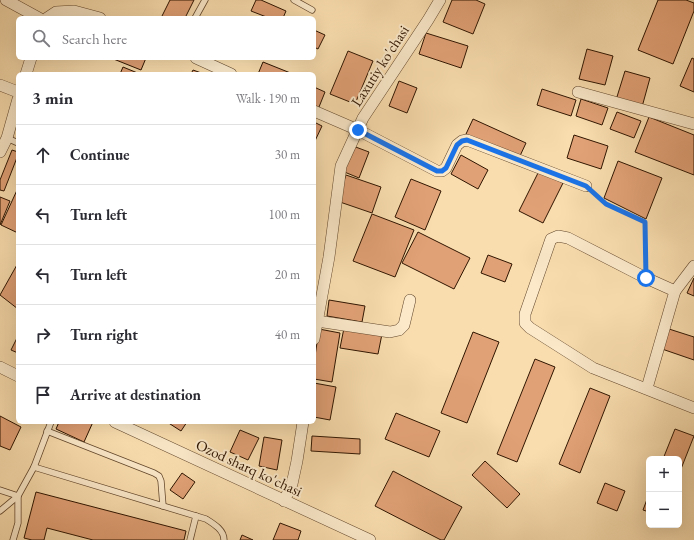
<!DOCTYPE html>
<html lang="en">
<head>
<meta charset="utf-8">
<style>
	body { margin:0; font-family:"EB Garamond",serif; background:#f2f2f3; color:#2b2b33 }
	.controls { position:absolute; right:12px; bottom:12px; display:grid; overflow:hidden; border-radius:6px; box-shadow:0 4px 16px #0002 }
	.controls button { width:36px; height:36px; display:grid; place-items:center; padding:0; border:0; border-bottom:1px solid #e1e1e2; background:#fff; color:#2b2b33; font:20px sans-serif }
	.stop { position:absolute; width:12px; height:12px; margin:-9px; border:3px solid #1a73e8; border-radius:50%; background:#fff }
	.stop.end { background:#1a73e8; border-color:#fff; box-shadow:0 1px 4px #0008 }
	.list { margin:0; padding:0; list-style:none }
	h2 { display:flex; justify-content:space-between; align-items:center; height:52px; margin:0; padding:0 16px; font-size:17px }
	h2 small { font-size:13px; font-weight:400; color:#7c7c81 }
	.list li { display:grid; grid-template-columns:26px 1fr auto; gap:12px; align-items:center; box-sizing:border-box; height:60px; padding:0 16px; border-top:1px solid #e1e1e2 }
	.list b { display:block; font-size:15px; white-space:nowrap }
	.list em { font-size:13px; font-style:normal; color:#7c7c81 }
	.icon { flex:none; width:22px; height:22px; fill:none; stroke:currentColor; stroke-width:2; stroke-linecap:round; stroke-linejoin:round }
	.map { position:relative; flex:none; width:694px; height:540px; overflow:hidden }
	.search { position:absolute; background:#fff; box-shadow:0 4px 16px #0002; left:16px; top:16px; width:300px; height:44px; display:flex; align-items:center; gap:10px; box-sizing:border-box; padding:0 14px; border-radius:6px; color:#7c7c81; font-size:15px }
	.panel { position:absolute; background:#fff; box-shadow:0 4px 16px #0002; left:16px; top:72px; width:300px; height:352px; border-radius:6px }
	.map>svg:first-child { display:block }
	.building { fill:#e1a176; stroke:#2f1500 }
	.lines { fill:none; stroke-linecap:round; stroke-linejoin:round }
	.lane-casing { stroke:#62472c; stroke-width:7 }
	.street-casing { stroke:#62472c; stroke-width:12 }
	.path { stroke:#2f1500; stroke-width:2.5; stroke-dasharray:1 2; stroke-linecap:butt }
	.lane { stroke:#fbe9ca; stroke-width:5.5 }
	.street { stroke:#fbe9ca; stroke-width:11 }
	.route { stroke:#1a73e8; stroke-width:5 }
	.labels { text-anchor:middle; stroke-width:4; stroke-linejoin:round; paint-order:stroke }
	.street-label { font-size:15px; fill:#2f1500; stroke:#fbe9ca }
</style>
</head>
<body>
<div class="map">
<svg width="694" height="540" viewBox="0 0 694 540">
	<rect width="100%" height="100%" fill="#f9ddae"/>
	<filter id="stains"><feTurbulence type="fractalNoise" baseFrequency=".005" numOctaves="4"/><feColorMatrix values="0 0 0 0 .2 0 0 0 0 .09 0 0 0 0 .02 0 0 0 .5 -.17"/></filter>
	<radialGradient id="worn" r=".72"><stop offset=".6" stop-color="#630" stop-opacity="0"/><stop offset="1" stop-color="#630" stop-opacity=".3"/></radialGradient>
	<g class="building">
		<polygon points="170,0 194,0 185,18 161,18"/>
		<polygon points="256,0 261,0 286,11 283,18 269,18 251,11"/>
		<polygon points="452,0 476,0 485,4 473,34 443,22"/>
		<polygon points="658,0 686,0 694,3 694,11 673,64 638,50"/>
		<polygon points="314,30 325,35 318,49 314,47"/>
		<polygon points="426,33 468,46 461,68 419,54"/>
		<polygon points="587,49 613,56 605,85 579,79"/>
		<polygon points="348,51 373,61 355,104 330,94"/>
		<polygon points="111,58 146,58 141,70"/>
		<polygon points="692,58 694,59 694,92 680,86"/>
		<polygon points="263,62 293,74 258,74"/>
		<polygon points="123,67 140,74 120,74"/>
		<polygon points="193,70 204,74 191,74"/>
		<polygon points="625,71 650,78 642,107 616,100"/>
		<polygon points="399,81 417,88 407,113 389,106"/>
		<polygon points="314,87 325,92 317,112 314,110"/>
		<polygon points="542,89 576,100 571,116 537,105"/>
		<polygon points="581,99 608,108 602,125 576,116"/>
		<polygon points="617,112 641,121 634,138 610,129"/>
		<polygon points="649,117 694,135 694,175 635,152"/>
		<polygon points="473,119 526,143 519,158 466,134"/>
		<polygon points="314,122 322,126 314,143"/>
		<polygon points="574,135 608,146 601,169 567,158"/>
		<polygon points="353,146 369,152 359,178 342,171"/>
		<polygon points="12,150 18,152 18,155 4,191 0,190 0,180"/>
		<polygon points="461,155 488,170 478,189 451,174"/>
		<polygon points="618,161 662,178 646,219 604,198"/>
		<polygon points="539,171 563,183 543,223 519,211"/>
		<polygon points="346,175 381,187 372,213 337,201"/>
		<polygon points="411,179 441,191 425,230 395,217"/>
		<polygon points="18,188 18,233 1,225"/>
		<polygon points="0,197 10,201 0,225"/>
		<polygon points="372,214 414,230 395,277 353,261"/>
		<polygon points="418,232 470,258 454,289 402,263"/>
		<polygon points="488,255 512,264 505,282 481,273"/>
		<polygon points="18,263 18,309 0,295"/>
		<polygon points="694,278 694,296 687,293"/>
		<polygon points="329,300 365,306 362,322 327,316"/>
		<polygon points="344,328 382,334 378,354 340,348"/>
		<polygon points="319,329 340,333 332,382 314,379 314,363"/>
		<polygon points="669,329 694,337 694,360 662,349"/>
		<polygon points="473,332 499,342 467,423 441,413"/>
		<polygon points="18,336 18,353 11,350"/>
		<polygon points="535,359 555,367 517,462 497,454"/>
		<polygon points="314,383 336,387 330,420 314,417"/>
		<polygon points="590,388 610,396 580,473 559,464"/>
		<polygon points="396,413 440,431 429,457 385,439"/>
		<polygon points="0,416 21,427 10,450 0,446"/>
		<polygon points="59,422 93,422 84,442 56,429"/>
		<polygon points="167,422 187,422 181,431"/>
		<polygon points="675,429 694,436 679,474 679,459 663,459"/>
		<polygon points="240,430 259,438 248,460 230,452"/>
		<polygon points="312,436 360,439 360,454 311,451"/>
		<polygon points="264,437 282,440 277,470 259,466"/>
		<polygon points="485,461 520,494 507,508 472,475"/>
		<polygon points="393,471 462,507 444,540 441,540 375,506"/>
		<polygon points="182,473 195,482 183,499 170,490"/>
		<polygon points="605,483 625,491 617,511 597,503"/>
		<polygon points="36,492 186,531 184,540 93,540 47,528 44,540 32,540 24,538"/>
		<polygon points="649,494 649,512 643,510"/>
		<polygon points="280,523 301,531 298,540 273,540"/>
		<polygon points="242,535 253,540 240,540"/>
	</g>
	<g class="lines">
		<defs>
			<g id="lane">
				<polyline points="294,0 312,10"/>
				<polyline points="195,18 205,0"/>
				<polyline points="7,138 18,143"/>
				<polyline points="47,431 154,473 159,476 161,481 163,506"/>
				<polyline points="34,467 51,422"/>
				<polyline points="0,490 18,496 18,523 13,540"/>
				<path d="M0,511L18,496L34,467L206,519C214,524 224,530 224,540"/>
				<polyline points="190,540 196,516"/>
			</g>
			<g id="street">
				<polyline points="6,0 39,18"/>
				<polyline points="47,18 56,12 74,11 100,18"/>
				<polyline points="196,58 231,74"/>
				<polyline points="26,74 31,58"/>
				<polyline points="0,85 18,92"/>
				<polyline points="578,92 694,124"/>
				<polyline points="314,111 358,130 437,171 442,171 446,168 457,145 462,141 467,140 586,186"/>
				<polyline points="0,152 7,138 18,99"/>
				<polyline points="675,291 694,266"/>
				<polyline points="317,321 390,332 399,330 404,325 410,300"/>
				<polyline points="314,339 329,257 341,166 363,118 428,20 440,0"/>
				<polyline points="0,367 18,376"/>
				<polyline points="647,388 675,291 646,278 568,238 558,236 551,239 525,314 525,323 530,328 593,368 694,408"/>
				<polyline points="115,422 370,540"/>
				<polyline points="284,501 292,484 297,461 303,422"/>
			</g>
		</defs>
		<use href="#lane" class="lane-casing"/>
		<use href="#street" class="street-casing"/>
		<polyline class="path" points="595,194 606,204 645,222 646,266"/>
		<use href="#lane" class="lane"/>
		<use href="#street" class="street"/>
	</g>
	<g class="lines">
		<polyline class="route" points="358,130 437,171 442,171 446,168 457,145 462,141 467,140 586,186 606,204 645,222 646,278"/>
	</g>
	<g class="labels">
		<g class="street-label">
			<text transform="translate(380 66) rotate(-57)" y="5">Laxutiy ko'chasi</text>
			<text transform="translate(249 468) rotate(25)" y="5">Ozod sharq ko'chasi</text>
		</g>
	</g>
	<rect width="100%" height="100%" filter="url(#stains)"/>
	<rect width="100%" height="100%" fill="url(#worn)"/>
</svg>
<div class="controls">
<button>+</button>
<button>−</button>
</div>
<div class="stop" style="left:646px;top:278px"></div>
<div class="stop end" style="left:358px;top:130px"></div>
<div class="search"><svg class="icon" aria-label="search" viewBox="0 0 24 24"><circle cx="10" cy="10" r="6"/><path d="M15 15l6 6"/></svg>Search here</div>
<section class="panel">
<h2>3 min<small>Walk · 190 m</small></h2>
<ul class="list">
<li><svg class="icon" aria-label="ahead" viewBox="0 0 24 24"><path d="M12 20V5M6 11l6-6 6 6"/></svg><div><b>Continue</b></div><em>30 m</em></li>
<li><svg class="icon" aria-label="left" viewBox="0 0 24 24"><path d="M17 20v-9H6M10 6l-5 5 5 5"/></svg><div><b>Turn left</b></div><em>100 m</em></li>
<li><svg class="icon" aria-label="left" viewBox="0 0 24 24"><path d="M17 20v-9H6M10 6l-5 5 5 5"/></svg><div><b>Turn left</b></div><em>20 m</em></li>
<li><svg class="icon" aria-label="right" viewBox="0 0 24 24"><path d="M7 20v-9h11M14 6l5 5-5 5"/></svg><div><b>Turn right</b></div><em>40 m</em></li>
<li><svg class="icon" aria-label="arrive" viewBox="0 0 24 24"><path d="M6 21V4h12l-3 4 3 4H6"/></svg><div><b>Arrive at destination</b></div></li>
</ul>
</section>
</div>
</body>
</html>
